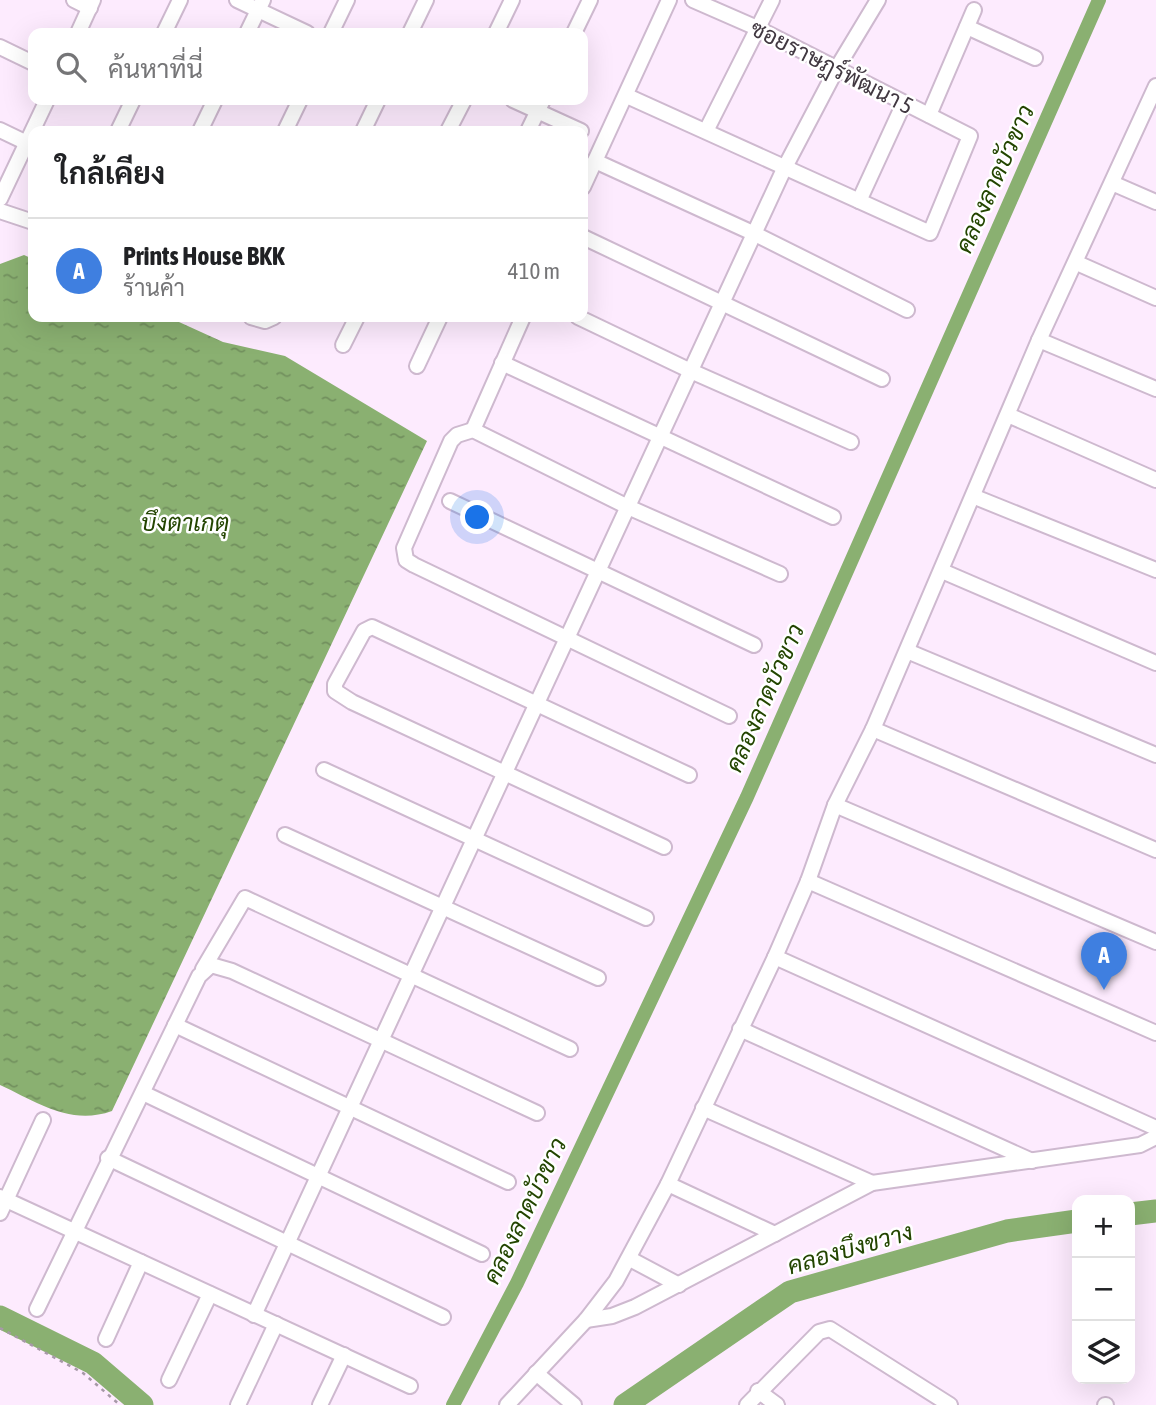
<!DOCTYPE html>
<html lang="th">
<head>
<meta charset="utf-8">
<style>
	body { margin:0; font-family:"Asap Condensed",Sarabun,sans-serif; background:#f6f6f6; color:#202124 }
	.controls { position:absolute; right:21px; bottom:21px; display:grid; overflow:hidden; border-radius:14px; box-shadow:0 7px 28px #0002 }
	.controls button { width:63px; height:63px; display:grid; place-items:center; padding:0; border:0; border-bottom:2px solid #e0e0e0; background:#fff; color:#202124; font:35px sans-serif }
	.you { position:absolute; left:478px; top:518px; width:24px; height:24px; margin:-18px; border:5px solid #fff; border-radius:50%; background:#1a73e8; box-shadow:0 0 0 10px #1a73e833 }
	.badge { display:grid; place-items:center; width:46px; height:46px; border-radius:50%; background:#b45309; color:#fff; font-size:23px; font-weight:700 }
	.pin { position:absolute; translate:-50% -58px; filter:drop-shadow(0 2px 4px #0008) }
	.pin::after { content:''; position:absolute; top:37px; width:24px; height:21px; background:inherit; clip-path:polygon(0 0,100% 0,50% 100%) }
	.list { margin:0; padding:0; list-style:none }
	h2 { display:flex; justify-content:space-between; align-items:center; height:91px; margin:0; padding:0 28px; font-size:30px }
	h2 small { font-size:23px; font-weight:400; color:#757577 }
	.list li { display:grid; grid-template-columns:46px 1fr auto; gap:21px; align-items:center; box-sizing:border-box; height:105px; padding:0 28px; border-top:2px solid #e0e0e0 }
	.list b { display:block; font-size:26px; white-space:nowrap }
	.list p { margin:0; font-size:23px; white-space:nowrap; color:#757577 }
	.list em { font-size:23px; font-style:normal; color:#757577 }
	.icon { flex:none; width:38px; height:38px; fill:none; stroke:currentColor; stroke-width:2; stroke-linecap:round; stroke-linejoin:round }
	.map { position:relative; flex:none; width:1156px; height:1405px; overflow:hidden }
	.search { position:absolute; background:#fff; box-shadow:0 7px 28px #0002; left:28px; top:28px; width:560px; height:77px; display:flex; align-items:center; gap:18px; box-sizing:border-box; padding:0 24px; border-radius:14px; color:#757577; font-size:26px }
	.panel { position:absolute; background:#fff; box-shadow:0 7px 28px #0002; left:28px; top:126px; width:560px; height:196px; border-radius:14px }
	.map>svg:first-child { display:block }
	.water { fill:url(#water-ripples) }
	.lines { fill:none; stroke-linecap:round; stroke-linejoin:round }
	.canal { stroke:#8ab071; stroke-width:14 }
	.river { stroke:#8ab071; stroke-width:23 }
	.minor-casing { stroke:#ceb9cf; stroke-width:18 }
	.path { stroke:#a799a8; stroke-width:2.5; stroke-dasharray:3.5 5; stroke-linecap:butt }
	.minor { stroke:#fff; stroke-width:14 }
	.labels { text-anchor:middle; stroke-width:5; stroke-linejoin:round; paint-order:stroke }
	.street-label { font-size:23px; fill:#413841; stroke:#fff }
	.water-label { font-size:24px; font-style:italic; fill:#234500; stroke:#fff }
</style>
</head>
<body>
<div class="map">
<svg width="1156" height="1405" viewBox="0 0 1156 1405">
	<defs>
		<pattern id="water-ripples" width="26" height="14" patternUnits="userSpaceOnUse" patternTransform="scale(1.75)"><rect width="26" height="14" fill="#8ab071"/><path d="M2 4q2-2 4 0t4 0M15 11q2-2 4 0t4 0" fill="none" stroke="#72905e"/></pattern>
	</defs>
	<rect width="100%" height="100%" fill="#fdebfe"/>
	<path class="water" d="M24,255L33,259V317H168L223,342L285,356L427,441L112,1111C70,1126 37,1102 0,1085V264Z"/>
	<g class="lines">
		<polyline class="canal" points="453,1405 517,1283 747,797 1099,0"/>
		<g class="river">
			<polyline points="1130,1214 1156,1211"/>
			<polyline points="0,1317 93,1363 142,1405"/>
			<polyline points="625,1405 790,1292 1007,1231 1077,1221"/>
		</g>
		<defs>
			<g id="minor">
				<polyline points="74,0 90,8"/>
				<polyline points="237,0 307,33"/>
				<polyline points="967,27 1035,58"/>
				<polyline points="78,33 93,0"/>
				<polyline points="164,33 180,0"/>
				<polyline points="247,33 263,0"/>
				<polyline points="331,33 347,0"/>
				<polyline points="410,33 426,0"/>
				<polyline points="496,33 512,0"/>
				<polyline points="574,33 590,0"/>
				<polyline points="0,47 33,63"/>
				<polyline points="627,96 930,233 970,136 757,28 693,0"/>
				<polyline points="513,100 581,131"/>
				<polyline points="929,115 974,10"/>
				<polyline points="0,130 27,143"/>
				<polyline points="118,131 133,100"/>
				<polyline points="200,131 215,100"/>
				<polyline points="285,131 300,100"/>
				<polyline points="363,131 378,100"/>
				<polyline points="448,131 464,100"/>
				<polyline points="528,131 543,100"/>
				<polyline points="706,131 772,0"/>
				<polyline points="595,161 755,234 907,310"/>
				<polyline points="1112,183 1156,202"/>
				<polyline points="583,187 669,0"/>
				<polyline points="0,199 47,100"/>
				<polyline points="859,201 904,103"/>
				<polyline points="0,211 33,222"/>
				<polyline points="583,237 882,379"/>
				<polyline points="1077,263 1156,298"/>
				<polyline points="251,317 265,321 274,317"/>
				<polyline points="578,317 693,372 851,442"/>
				<polyline points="1039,340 1156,389"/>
				<polyline points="343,345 357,317"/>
				<polyline points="502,363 833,517"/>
				<polyline points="417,366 440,317"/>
				<polyline points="1008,415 1156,480"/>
				<polyline points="473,430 523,317"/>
				<polyline points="975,497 1156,570"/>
				<polyline points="450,501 754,645"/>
				<polyline points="942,571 1156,663"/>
				<polyline points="907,651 1156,755"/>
				<polyline points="729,716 414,565 406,560 404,548 451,441 457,435 473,430 628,507 780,574"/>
				<polyline points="873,729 1156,850"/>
				<polyline points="324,770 646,918"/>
				<polyline points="835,805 1156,942"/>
				<polyline points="285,835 598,978"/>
				<polyline points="664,847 352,702 335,691 335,684 364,631 372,627 689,775"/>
				<polyline points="808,881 1156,1033"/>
				<polyline points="775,957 1156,1128"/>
				<polyline points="203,969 245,898 570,1049"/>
				<polyline points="175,1025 508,1182"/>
				<polyline points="740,1029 1032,1161"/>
				<polyline points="143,1093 482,1254"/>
				<polyline points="703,1108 872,1183"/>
				<polyline points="108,1158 443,1317"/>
				<polyline points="668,1184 775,1234"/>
				<polyline points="0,1197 410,1386"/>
				<polyline points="0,1213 43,1120"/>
				<polyline points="630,1259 679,1285"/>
				<polyline points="37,1309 199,976 211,965 232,971 537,1113"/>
				<polyline points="254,1315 784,169 837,68 878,0"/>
				<polyline points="586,1320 612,1316 635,1307 872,1183 1140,1145 1156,1137"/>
				<polyline points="106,1339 141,1262"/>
				<polyline points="536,1373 574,1405"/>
				<polyline points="169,1380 210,1294"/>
				<polyline points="758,1391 777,1405"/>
				<polyline points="238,1405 276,1324"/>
				<polyline points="320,1405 344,1355"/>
				<polyline points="507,1405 586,1320 616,1281 668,1184 775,957 808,881 835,805 873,729 1039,340 1156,86"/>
				<polyline points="747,1405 819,1332 830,1329 950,1405"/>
				<polyline points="1105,1405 1106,1405"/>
			</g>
		</defs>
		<use href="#minor" class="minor-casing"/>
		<polyline class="path" points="0,1328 83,1373 120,1405"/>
		<use href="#minor" class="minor"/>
	</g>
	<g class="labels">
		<g class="street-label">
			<text transform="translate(832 67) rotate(27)" y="8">ซอยราษฎร์พัฒนา 5</text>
		</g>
		<g class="water-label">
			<text transform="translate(995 179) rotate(-66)" y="8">คลองลาดบัวขาว</text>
			<text x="185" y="531">บึงตาเกตุ</text>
			<text transform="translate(765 698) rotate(-66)" y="8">คลองลาดบัวขาว</text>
			<text transform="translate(525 1211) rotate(-64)" y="8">คลองลาดบัวขาว</text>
			<text transform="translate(850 1249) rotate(-16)" y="8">คลองบึงขวาง</text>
		</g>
	</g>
</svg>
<div class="controls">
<button>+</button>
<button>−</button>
<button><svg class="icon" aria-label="layers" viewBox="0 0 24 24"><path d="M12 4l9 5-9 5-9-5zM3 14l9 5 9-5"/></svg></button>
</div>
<div class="you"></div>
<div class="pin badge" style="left:1104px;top:990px;background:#3f7fe0">A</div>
<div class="search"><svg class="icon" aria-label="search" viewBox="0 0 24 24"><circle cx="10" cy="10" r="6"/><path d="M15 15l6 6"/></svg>ค้นหาที่นี่</div>
<section class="panel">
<h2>ใกล้เคียง<small></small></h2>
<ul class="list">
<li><span class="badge" style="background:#3f7fe0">A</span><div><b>Prints House BKK</b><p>ร้านค้า</p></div><em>410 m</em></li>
</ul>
</section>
</div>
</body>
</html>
